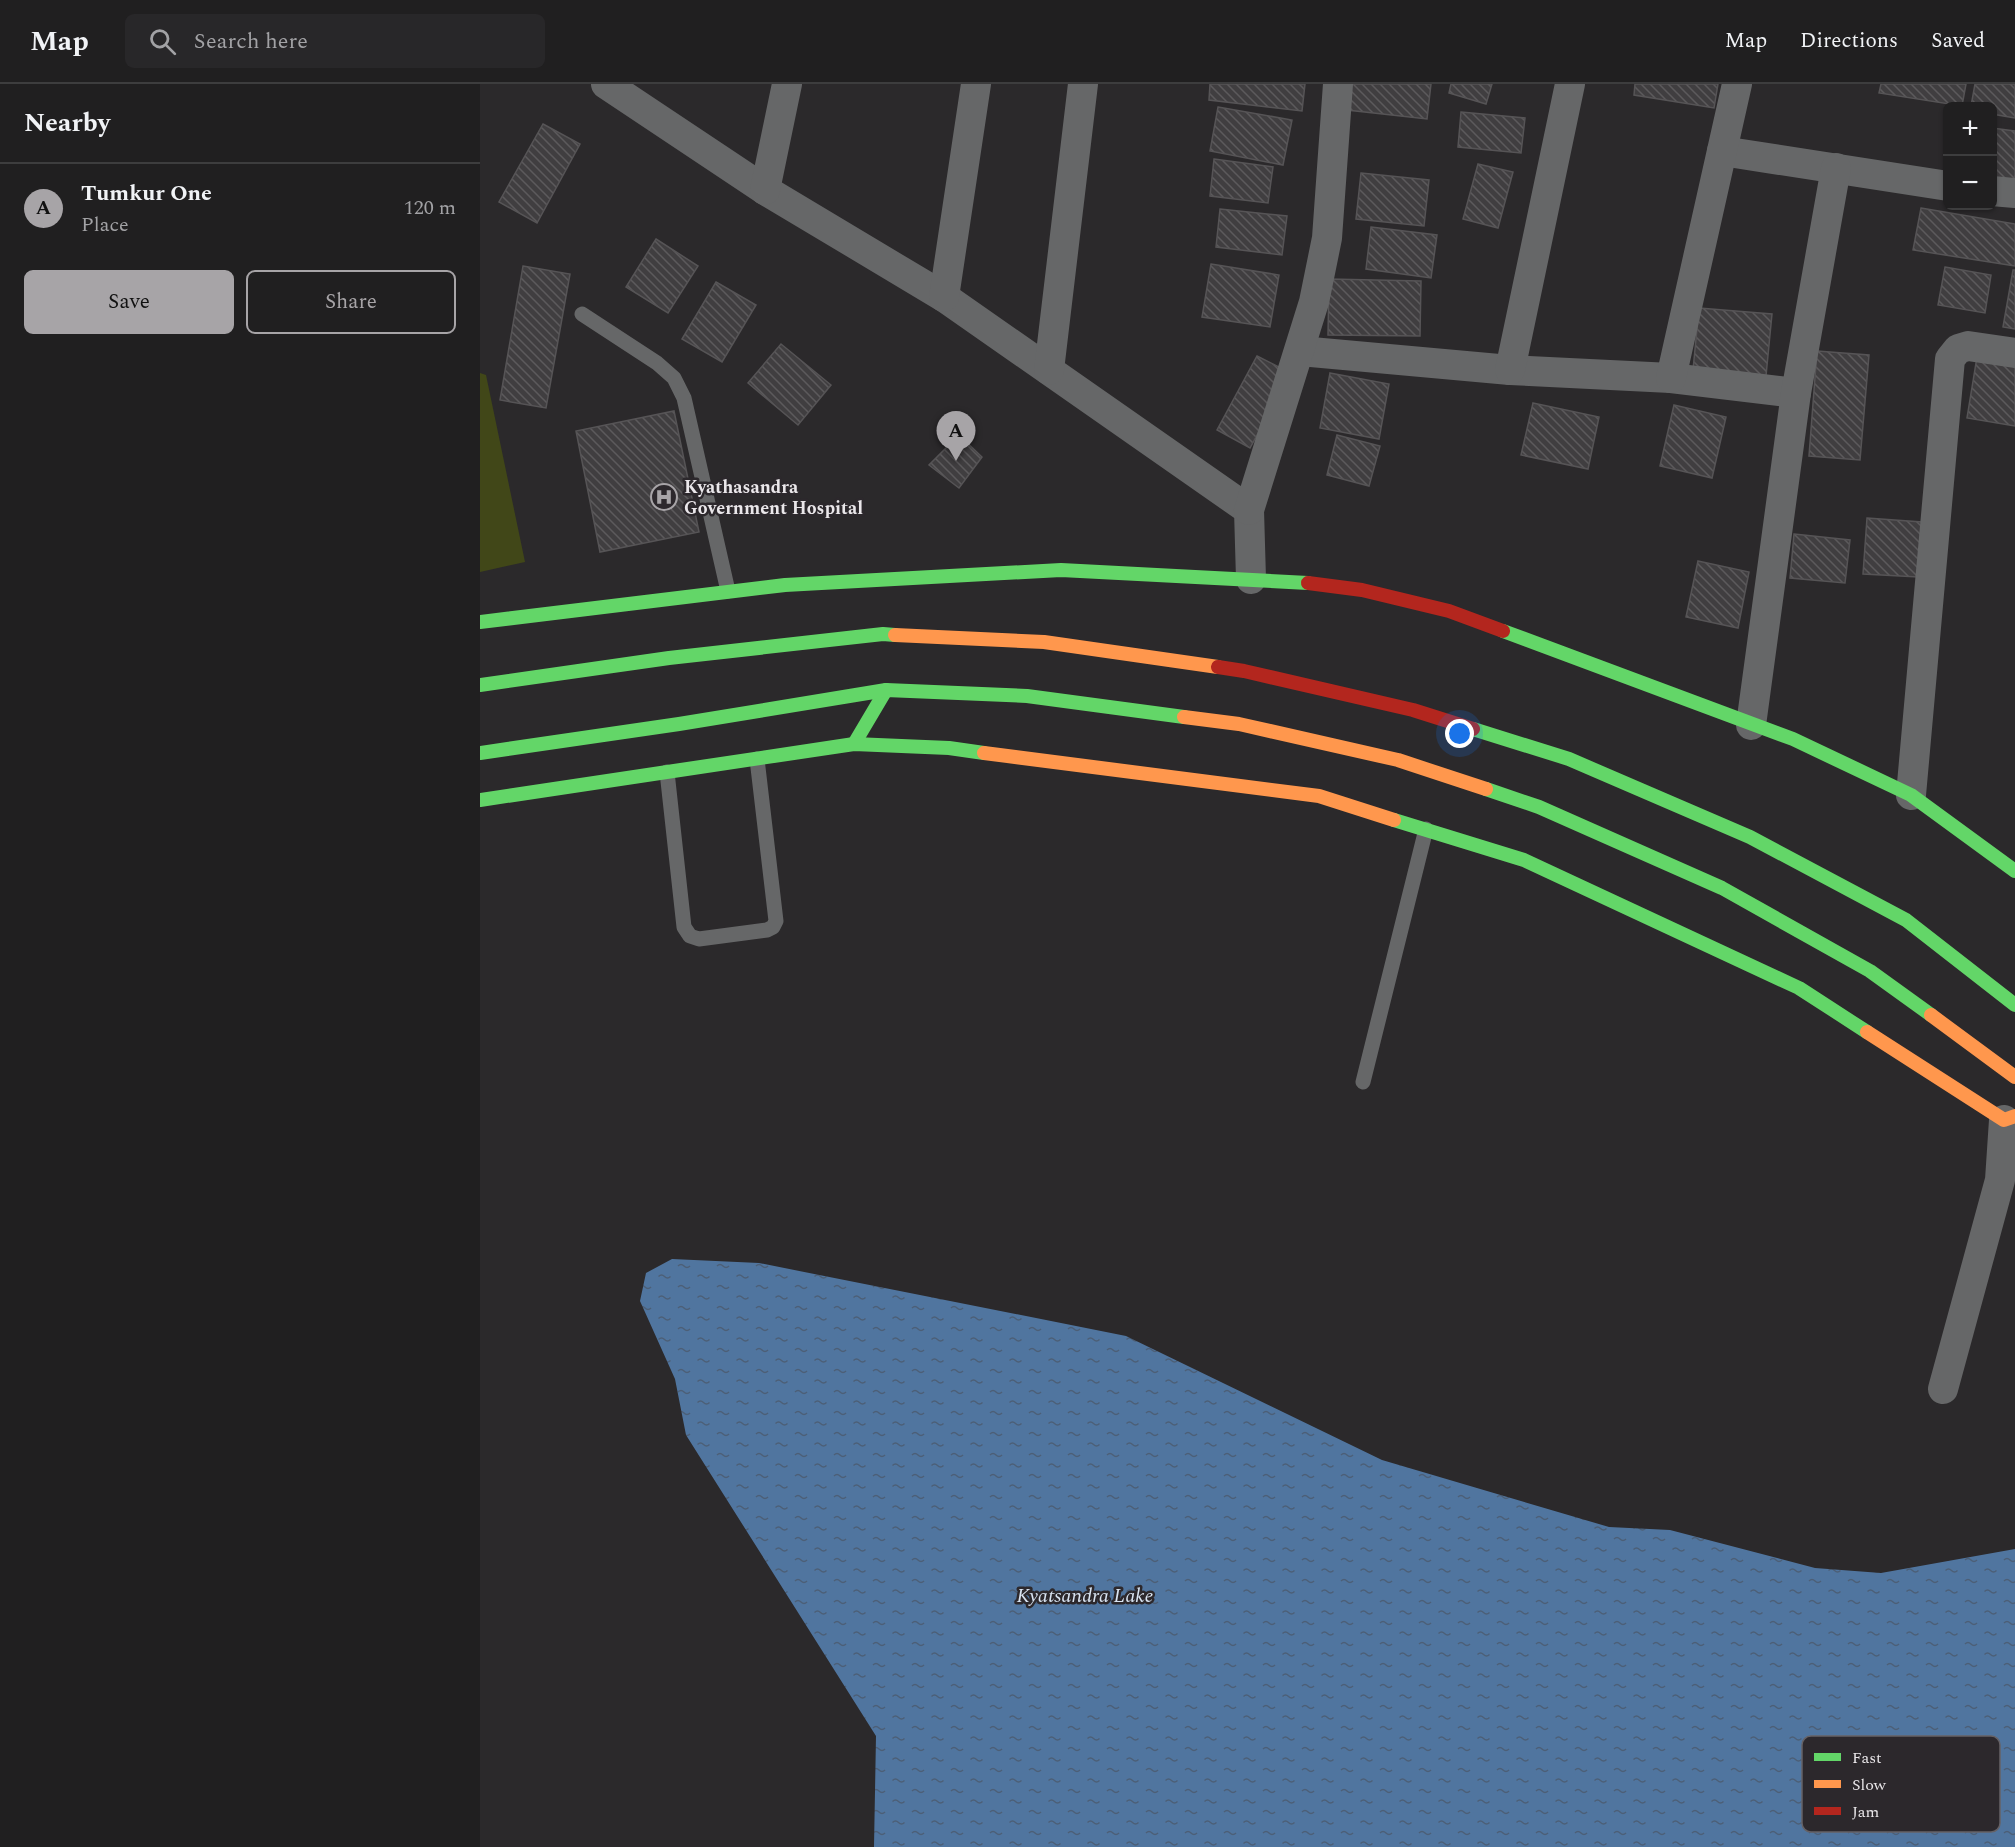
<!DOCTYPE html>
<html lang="en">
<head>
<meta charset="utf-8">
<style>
	body { margin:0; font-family:Spectral,serif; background:#282729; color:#f1f3f6 }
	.controls { position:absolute; right:18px; top:18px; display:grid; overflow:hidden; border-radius:9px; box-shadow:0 2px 4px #0004 }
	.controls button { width:54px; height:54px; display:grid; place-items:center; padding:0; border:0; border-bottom:2px solid #3d3d3e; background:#201f20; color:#f1f3f6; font:30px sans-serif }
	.you { position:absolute; left:980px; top:650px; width:21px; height:21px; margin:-15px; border:4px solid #fff; border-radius:50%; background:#1a73e8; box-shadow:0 0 0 9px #1a73e833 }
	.badge { display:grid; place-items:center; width:39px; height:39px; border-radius:50%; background:#a7a4a7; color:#111; font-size:20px; font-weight:700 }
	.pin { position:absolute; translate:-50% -50px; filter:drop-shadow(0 2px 3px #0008) }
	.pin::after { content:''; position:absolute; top:32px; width:21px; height:18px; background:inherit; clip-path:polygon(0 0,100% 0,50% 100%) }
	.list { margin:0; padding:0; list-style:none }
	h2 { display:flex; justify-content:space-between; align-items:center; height:78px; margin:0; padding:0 24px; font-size:26px }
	h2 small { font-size:20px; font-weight:400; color:#a2a2a5 }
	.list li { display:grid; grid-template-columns:39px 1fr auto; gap:18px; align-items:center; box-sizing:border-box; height:90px; padding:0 24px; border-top:2px solid #3d3d3e }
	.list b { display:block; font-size:22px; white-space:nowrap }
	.list p { margin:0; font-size:20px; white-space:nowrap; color:#a2a2a5 }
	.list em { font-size:20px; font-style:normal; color:#a2a2a5 }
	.actions { display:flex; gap:12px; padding:18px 24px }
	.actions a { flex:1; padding:14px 0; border:2px solid #a7a4a7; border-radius:9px; text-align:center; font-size:21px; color:#a7a4a7 }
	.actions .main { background:#a7a4a7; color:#111 }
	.icon { flex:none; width:33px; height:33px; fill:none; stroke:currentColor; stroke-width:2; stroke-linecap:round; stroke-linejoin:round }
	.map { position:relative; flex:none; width:1535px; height:1763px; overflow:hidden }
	header { display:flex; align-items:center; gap:36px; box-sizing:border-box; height:84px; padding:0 30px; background:#201f20; border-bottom:2px solid #3d3d3e }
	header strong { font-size:28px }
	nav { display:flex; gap:33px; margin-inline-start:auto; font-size:21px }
	.search { width:420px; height:54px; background:#282729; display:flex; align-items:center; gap:15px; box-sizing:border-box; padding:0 21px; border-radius:9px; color:#a2a2a5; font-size:22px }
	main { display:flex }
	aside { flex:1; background:#201f20 }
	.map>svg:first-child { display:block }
	.park { fill:#414718 }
	.water { fill:url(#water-ripples) }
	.building { fill:url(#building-back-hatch); stroke:#565456; stroke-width:1.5 }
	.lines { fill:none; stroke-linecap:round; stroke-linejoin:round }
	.lane { stroke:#666768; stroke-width:15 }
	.street { stroke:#666768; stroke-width:30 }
	.fast { stroke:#63d668; stroke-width:14 }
	.slow { stroke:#ff974d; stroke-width:14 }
	.jam { stroke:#b3261e; stroke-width:14 }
	.labels { text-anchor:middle; stroke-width:5; stroke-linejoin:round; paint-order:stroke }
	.poi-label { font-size:18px; font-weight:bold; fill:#eae7ea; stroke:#2c282c; text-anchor:start }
	.water-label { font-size:20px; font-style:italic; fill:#dae5f3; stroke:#2c282c }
	.key { fill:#2c282c; stroke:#656165; stroke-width:1.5 }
	.key-label { font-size:16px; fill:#eae7ea }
</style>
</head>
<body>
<header>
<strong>Map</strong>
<div class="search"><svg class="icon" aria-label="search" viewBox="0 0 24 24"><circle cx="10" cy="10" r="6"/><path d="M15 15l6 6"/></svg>Search here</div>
<nav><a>Map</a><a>Directions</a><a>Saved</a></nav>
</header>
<main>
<aside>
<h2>Nearby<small></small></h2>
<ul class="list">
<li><span class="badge">A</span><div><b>Tumkur One</b><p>Place</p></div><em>120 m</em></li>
</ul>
<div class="actions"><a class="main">Save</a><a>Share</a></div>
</aside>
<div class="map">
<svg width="1535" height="1763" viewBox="0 0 1535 1763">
	<defs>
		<pattern id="water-ripples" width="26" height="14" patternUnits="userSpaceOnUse" patternTransform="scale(1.5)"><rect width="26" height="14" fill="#50759f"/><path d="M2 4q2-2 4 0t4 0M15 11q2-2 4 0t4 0" fill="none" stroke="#4c5f77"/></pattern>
		<pattern id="building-back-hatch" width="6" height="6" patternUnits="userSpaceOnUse" patternTransform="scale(1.5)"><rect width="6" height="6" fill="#403e40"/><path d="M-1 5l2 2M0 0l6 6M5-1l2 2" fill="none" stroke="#5c5a5c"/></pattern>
	</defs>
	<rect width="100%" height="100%" fill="#2b292b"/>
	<polygon class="park" points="0,289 6,291 45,478 0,488"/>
	<polygon class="water" points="192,1175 279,1179 646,1252 902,1376 1129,1443 1190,1446 1335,1484 1401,1489 1535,1465 1535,1763 394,1763 396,1652 206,1351 195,1295 160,1217 166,1189"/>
	<g class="building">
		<polygon points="730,0 825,0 822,27 729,16"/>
		<polygon points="861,0 951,0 947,35 858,25"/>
		<polygon points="971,0 1012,0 1006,20 969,9"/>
		<polygon points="1155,0 1238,0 1234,24 1154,11"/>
		<polygon points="1401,0 1486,0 1482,22 1399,9"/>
		<polygon points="1495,0 1535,0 1535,34 1512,30 1512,22 1491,22"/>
		<polygon points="738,23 812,36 803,81 730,67"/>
		<polygon points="981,28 1045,34 1041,69 978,63"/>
		<polygon points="63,40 100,60 57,139 19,118"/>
		<polygon points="1512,44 1535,47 1535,90 1533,103 1512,99"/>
		<polygon points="734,75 793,83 788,119 730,112"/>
		<polygon points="998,80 1033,88 1018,144 983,135"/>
		<polygon points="881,89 949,96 944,142 876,135"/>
		<polygon points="1441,124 1535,140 1535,182 1433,166"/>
		<polygon points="740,125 807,132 802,171 736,163"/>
		<polygon points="891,143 957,151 951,194 886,185"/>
		<polygon points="176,155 218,182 188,229 146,203"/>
		<polygon points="731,180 799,191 790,243 722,233"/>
		<polygon points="43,182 90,190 66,324 20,316"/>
		<polygon points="1465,183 1511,191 1505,229 1458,221"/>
		<polygon points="1533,186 1535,186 1535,245 1523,243"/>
		<polygon points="849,195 941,197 940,252 848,251"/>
		<polygon points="236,198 276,221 242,278 202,255"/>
		<polygon points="1219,224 1292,230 1286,292 1213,286"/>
		<polygon points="301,260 351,301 318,341 268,299"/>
		<polygon points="1337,267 1389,271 1380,376 1329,372"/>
		<polygon points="777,272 811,289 770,364 737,346"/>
		<polygon points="1497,273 1535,280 1535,342 1487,334"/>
		<polygon points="850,289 909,300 899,355 840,344"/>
		<polygon points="1053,319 1119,333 1108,385 1041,371"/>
		<polygon points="1194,321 1246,333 1232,394 1180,382"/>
		<polygon points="194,327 219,448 120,468 96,347"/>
		<polygon points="479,351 502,373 479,404 449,381"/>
		<polygon points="857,351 900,362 889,402 847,391"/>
		<polygon points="1387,434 1442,438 1438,493 1383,490"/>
		<polygon points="1314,450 1370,456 1365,499 1310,494"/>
		<polygon points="1218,477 1269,488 1258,544 1206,533"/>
	</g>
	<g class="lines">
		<g class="lane">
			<polyline points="102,230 177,279 194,294 204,314 248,507"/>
			<polyline points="187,688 204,843 210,852 219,855 287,846 293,843 296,837 277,675"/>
			<polyline points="883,998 946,745"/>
		</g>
		<g class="street">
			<polyline points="126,0 285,106 464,213 769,426 771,495"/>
			<polyline points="1242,67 1468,102"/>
			<polyline points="285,106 307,0"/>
			<polyline points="1512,107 1535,109"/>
			<polyline points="464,213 496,0"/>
			<polyline points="820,267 1030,286 1191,294 1316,309"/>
			<polyline points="569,286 603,0"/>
			<polyline points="1030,286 1090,0"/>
			<polyline points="1191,294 1257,0"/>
			<polyline points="769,426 834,218 847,154 858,0"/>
			<polyline points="1271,641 1316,309 1356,84"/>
			<polyline points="1431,711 1470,275 1478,265 1488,262 1535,269"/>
			<polyline points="1463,1305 1520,1096 1524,1036"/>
		</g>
		<g class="fast">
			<polyline points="0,538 305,501 581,486 828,499"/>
			<polyline points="1023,547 1313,655 1431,711 1535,787"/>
			<polyline points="0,601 189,574 403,550 415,551"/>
			<polyline points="993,645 1089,675 1270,753 1426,836 1535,921"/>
			<polyline points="374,660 406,606"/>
			<polyline points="0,669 199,640 406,606 547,612 704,633"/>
			<polyline points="1006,705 1059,723 1242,804 1390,887 1451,931"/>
			<polyline points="0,716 374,660 469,664 504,669"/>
			<polyline points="914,736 1044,776 1319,904 1387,948"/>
		</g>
		<g class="slow">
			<polyline points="415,551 564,558 738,583"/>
			<polyline points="704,633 759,640 918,676 1006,705"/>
			<polyline points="504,669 839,712 914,736"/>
			<polyline points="1451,931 1535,993"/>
			<polyline points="1387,948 1524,1036 1535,1032"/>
		</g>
		<g class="jam">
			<polyline points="828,499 882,506 969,527 1023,547"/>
			<polyline points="738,583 764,587 933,626 993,645"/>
		</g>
	</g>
	<defs>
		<symbol id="hospital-ring" viewBox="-11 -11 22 22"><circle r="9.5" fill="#2c282c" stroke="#a7a4a7" stroke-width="1.5"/><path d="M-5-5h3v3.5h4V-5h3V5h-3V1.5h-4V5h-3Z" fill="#a7a4a7"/></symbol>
	</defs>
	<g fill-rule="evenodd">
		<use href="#hospital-ring" x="169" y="398" width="30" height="30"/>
	</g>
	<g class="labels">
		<g class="poi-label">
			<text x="204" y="409">Kyathasandra<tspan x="204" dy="21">Government Hospital</tspan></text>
		</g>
		<g class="water-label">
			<text x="605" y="1518">Kyatsandra Lake</text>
		</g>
	</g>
	<rect x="1322" y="1652" width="198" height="96" rx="9" class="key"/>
	<rect x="1334" y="1669" width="27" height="8" fill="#63d668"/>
	<rect x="1334" y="1696" width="27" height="8" fill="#ff974d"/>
	<rect x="1334" y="1723" width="27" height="8" fill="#b3261e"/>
	<g class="key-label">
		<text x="1372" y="1679">Fast</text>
		<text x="1372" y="1706">Slow</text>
		<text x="1372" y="1733">Jam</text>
	</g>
</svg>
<div class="controls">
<button>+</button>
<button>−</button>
</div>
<div class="you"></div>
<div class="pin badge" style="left:476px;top:377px">A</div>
</div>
</main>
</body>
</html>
